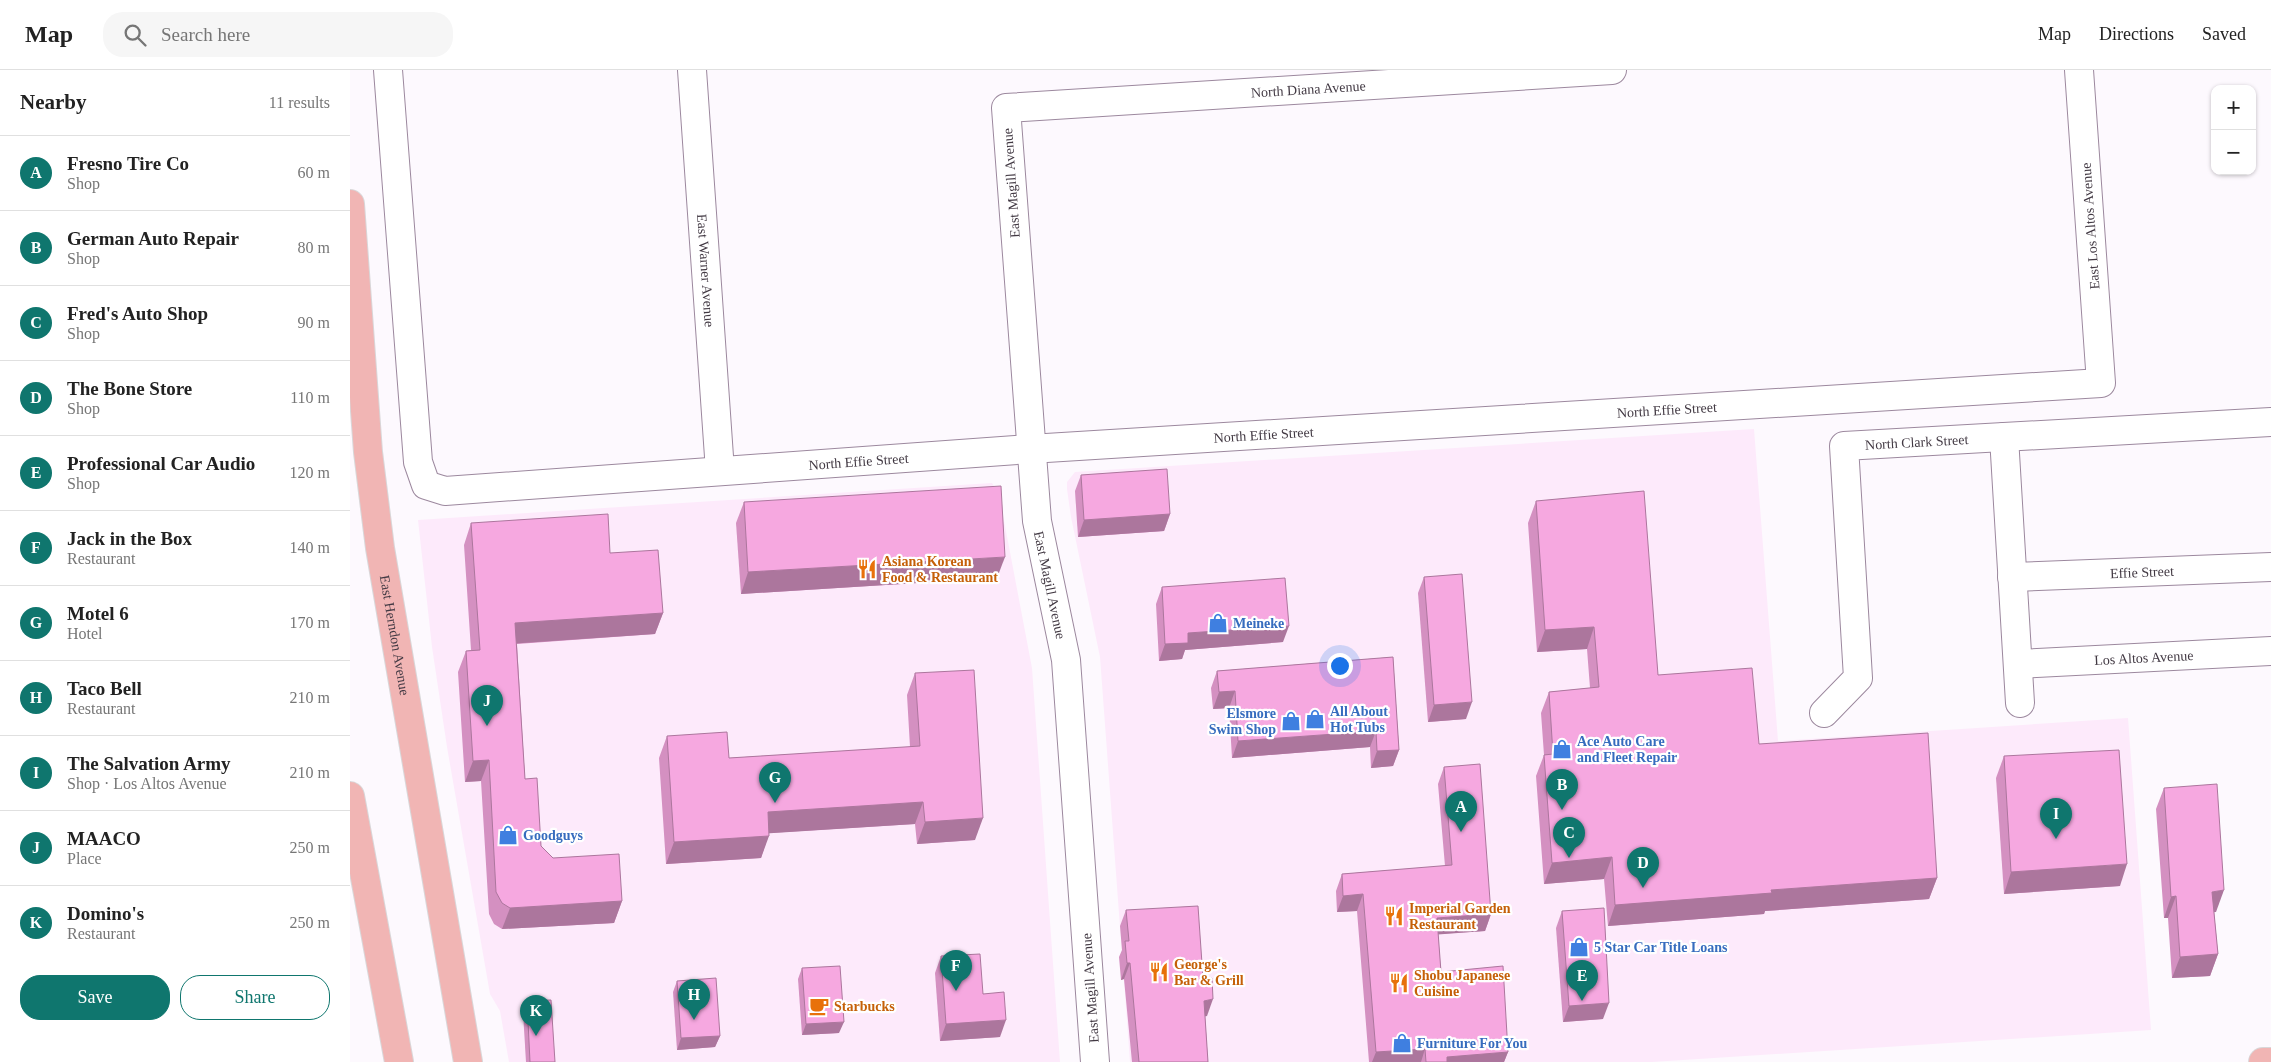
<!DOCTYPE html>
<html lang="en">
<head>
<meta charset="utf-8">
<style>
	body { margin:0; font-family:Georgia,serif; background:#f6f6f6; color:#222 }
	.controls { position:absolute; right:15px; top:15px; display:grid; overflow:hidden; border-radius:10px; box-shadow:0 1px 4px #0004 }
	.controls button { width:45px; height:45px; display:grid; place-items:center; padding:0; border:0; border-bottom:1px solid #e0e0e0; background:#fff; color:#222; font:25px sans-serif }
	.you { position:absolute; left:989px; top:595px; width:18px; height:18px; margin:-12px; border:4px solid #fff; border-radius:50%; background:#1a73e8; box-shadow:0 0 0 8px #1a73e833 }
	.badge { display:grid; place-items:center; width:32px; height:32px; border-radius:50%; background:#0f766e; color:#fff; font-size:16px; font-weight:700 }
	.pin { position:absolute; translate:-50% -41px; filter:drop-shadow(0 1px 2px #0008) }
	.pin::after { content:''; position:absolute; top:26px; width:18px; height:15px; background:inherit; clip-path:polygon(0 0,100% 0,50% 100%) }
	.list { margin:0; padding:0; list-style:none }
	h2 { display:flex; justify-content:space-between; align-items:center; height:65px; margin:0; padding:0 20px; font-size:21px }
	h2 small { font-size:16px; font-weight:400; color:#767676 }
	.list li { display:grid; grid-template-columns:32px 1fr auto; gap:15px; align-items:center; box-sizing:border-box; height:75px; padding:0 20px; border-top:1px solid #e0e0e0 }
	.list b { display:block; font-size:19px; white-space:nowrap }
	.list p { margin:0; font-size:16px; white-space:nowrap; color:#767676 }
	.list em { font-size:16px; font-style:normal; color:#767676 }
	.actions { display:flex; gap:10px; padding:15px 20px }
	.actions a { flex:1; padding:11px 0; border:1px solid #0f766e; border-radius:20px; text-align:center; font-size:18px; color:#0f766e }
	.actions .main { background:#0f766e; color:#fff }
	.icon { flex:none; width:28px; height:28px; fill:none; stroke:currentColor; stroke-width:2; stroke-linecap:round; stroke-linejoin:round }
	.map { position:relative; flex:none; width:1921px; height:992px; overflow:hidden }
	header { display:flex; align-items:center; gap:30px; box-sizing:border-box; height:70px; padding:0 25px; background:#fff; border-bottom:1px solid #e0e0e0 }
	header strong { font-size:24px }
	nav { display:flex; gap:28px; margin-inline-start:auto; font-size:18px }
	.search { width:350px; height:45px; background:#f6f6f6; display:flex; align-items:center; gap:12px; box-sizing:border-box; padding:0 18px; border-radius:20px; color:#767676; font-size:19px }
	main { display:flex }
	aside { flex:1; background:#fff }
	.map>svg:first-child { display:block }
	.commercial { fill:#fdeafb }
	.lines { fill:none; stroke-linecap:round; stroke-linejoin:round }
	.minor-casing { stroke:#9c889e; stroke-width:30 }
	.major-casing { stroke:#d9d7d9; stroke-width:30 }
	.minor { stroke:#fff; stroke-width:28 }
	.major { stroke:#f1b5b4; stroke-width:28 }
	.wall { fill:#d490c1 }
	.shaded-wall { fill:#ac769d }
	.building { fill:#f6a8e0; stroke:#ac769d }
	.labels { text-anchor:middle; stroke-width:4.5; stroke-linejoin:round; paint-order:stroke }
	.street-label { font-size:14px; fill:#423943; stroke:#fff }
	.food-label { font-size:14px; font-weight:bold; fill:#c56008; stroke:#fff; text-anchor:start }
	.shop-label { font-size:14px; font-weight:bold; fill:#366cbe; stroke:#fff; text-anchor:start }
</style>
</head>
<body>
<header>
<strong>Map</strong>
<div class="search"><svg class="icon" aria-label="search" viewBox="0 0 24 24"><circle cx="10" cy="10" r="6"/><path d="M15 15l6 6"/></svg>Search here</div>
<nav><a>Map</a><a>Directions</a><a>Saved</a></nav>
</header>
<main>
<aside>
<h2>Nearby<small>11 results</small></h2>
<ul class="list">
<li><span class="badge">A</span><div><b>Fresno Tire Co</b><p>Shop</p></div><em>60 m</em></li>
<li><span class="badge">B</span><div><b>German Auto Repair</b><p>Shop</p></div><em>80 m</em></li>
<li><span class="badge">C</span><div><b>Fred's Auto Shop</b><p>Shop</p></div><em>90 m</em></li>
<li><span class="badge">D</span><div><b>The Bone Store</b><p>Shop</p></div><em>110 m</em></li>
<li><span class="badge">E</span><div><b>Professional Car Audio</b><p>Shop</p></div><em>120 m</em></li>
<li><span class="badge">F</span><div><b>Jack in the Box</b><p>Restaurant</p></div><em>140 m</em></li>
<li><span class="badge">G</span><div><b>Motel 6</b><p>Hotel</p></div><em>170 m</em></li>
<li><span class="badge">H</span><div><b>Taco Bell</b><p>Restaurant</p></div><em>210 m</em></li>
<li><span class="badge">I</span><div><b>The Salvation Army</b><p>Shop · Los Altos Avenue</p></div><em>210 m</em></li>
<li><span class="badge">J</span><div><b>MAACO</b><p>Place</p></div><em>250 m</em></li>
<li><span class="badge">K</span><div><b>Domino's</b><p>Restaurant</p></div><em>250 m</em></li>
</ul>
<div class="actions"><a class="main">Save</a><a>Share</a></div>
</aside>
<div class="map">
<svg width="1921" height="992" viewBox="0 0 1921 992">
	<rect width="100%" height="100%" fill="#fdf9fe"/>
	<g class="commercial">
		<polygon points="1404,359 1428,671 1778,648 1801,960 1302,992 780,992 750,587 721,447 717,419 717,412 725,402"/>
		<polygon points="642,413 649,424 682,598 710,992 159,992 150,941 140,924 97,677 82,577 68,450"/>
	</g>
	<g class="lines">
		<defs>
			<g id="minor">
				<path id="s1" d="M38,0L68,392L76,415L95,421L680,379L1751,313L1729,0"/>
				<path id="s2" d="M342,0L370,401"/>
				<polyline points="1654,367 1670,633"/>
				<path id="s3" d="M1662,507L1921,497"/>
				<path id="s4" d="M1668,594L1921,581"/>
				<path id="s5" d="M1474,643L1508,608L1494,376L1921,352"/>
				<path id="s6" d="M745,992L716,590L687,451L656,38L1262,0"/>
			</g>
			<g id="major">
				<path id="s7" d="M0,134L18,382L30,478L118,992"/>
				<polyline points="0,726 49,992"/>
				<polyline points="1913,992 1921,992"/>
			</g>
		</defs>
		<use href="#minor" class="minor-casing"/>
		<use href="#major" class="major-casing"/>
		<use href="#minor" class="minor"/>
		<use href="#major" class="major"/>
	</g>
	<g class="wall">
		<polygon points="731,405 820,444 814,461 728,467 725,421"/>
		<polygon points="1186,431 1308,605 1409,674 1587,808 1579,829 1415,841 1414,844 1258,856 1254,809 1194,814 1186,706 1194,685 1191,643 1199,622 1240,618 1237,579 1187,582 1178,453"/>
		<polygon points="394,432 647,508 391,524 386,453"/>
		<polygon points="121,453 260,483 313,543 305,564 167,574 175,709 191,776 203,788 272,831 264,853 152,859 144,854 139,844 131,711 115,712 108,602 116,581 121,580 114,475"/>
		<polygon points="1074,507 1116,649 1078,652 1068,523"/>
		<polygon points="812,517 933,572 835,580 832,589 809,591 806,534"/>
		<polygon points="1043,587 1049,680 1043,696 1021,698 1020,677 882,688 879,638 863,639 861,618 867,601"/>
		<polygon points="565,603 625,770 567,774 565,754 419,763 411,788 316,794 309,688 317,666 379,688 560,677 557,625"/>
		<polygon points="1654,686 1770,816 1654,824 1646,708"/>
		<polygon points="1094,697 1141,844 1135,861 1088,864 1091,902 1158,982 1154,992 1019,992 1007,841 987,842 986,821 992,804 1095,796 1088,714"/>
		<polygon points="1814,718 1866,842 1864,842 1868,884 1860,906 1822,908 1818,848 1814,848 1806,739"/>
		<polygon points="776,840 853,908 857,946 855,946 858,992 782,992 774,909 771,910 769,887 772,880 770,856"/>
		<polygon points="1212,841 1253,949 1213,952 1206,858"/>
		<polygon points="591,886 633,924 650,967 590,971 585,903"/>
		<polygon points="452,898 489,963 452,965 448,909"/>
		<polygon points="327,911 370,966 365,977 327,980 323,922"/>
		<polygon points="177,931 205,992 176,992 173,942"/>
	</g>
	<g class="shaded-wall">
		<polygon points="820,444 814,461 728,467 734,450"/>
		<polygon points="655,487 647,508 391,524 398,502"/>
		<polygon points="313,543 305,564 157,574 165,553"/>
		<polygon points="939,556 933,572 835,580 832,589 809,591 815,574 838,563"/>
		<polygon points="1244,557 1237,579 1187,582 1195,560"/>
		<polygon points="885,621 879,638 863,639 869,622"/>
		<polygon points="1122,632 1116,649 1078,652 1084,635"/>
		<polygon points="1026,661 1020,677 882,688 888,671"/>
		<polygon points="1049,680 1043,696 1021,698 1027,681"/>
		<polygon points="139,690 131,711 115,712 123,691"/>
		<polygon points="573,732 565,754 410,764 418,742"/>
		<polygon points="633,748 625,770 567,774 575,752"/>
		<polygon points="419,766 411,788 316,794 324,772"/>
		<polygon points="1262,787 1254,809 1194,814 1202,793"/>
		<polygon points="1777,794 1770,816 1654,824 1661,802"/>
		<polygon points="1587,808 1579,829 1415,841 1414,844 1258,856 1265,835 1421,820"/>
		<polygon points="1874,820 1866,842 1854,843 1862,822"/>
		<polygon points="1013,824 1007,841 987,842 993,826"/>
		<polygon points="1826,826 1818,848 1814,848 1821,827"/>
		<polygon points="272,831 264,853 152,859 160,838"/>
		<polygon points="1141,844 1135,861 1081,865 1087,848"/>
		<polygon points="1868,884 1860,906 1822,908 1830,887"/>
		<polygon points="777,893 780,893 774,909 771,910"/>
		<polygon points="863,929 857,946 848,948 854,931"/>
		<polygon points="1259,933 1253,949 1213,952 1219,936"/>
		<polygon points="656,950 650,967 590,971 596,954"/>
		<polygon points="494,952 489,963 452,965 456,954"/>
		<polygon points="370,966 365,977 327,980 331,968"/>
		<polygon points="1075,979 1071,992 1022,992 1026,982"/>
		<polygon points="1158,982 1154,992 1095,992 1097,987"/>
	</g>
	<g class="building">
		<polygon points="817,399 820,444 734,450 731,405"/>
		<polygon points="651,416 655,487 398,502 394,432"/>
		<polygon points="1294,421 1308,605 1402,598 1409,674 1578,663 1587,808 1421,820 1422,823 1265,835 1262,787 1202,793 1194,685 1203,684 1199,622 1249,617 1244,557 1195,560 1186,431"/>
		<polygon points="258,444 260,483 308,480 313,543 165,553 175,709 187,708 191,776 203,788 269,784 272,831 160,838 152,833 146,822 139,690 123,691 116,581 130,580 121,453"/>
		<polygon points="1112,504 1122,632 1084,635 1074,507"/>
		<polygon points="935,508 939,556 838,563 838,573 815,574 812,517"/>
		<polygon points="1043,587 1049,680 1027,681 1026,661 888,671 885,621 869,622 867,601"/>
		<polygon points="624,600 633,748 575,752 573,732 418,742 419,766 324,772 317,666 377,662 379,688 570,676 565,603"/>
		<polygon points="1769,680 1777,794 1661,802 1654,686"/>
		<polygon points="1130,694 1141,844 1087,848 1091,902 1153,896 1158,982 1097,987 1097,992 1076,992 1075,979 1026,982 1013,824 993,826 992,804 1102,795 1094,697"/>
		<polygon points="1867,714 1874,820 1862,822 1868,884 1830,887 1826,826 1821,827 1814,718"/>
		<polygon points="848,836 853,908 862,908 863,929 854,931 858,992 789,992 780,893 777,893 775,871 779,871 776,840"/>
		<polygon points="1254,838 1259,933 1219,936 1212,841"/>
		<polygon points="630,884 633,924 654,922 656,950 596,954 591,886"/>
		<polygon points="490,896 494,952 456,954 452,898"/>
		<polygon points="366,908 370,966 331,968 327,911"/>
		<polygon points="201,930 205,992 180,992 177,931"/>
	</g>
	<defs>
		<symbol id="restaurant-bare" viewBox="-9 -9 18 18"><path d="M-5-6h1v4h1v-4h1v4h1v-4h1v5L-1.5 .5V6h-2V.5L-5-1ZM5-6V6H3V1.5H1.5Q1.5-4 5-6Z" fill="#e8710a" stroke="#fff" stroke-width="2.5" paint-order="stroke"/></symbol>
		<symbol id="shop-bare" viewBox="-9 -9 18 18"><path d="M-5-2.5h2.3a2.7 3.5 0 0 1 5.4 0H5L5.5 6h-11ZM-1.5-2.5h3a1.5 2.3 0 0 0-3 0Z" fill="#3f7fe0" stroke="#fff" stroke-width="2.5" paint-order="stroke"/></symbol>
		<symbol id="cafe-bare" viewBox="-9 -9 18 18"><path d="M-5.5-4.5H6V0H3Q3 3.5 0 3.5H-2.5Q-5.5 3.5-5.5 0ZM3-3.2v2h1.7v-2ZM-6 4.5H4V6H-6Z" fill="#e8710a" stroke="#fff" stroke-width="2.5" paint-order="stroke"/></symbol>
	</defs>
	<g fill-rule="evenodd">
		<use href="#restaurant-bare" x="503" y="485" width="28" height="28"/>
		<use href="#shop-bare" x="854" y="539" width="28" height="28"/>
		<use href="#shop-bare" x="951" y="635" width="28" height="28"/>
		<use href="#shop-bare" x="927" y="637" width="28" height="28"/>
		<use href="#shop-bare" x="1198" y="665" width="28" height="28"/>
		<use href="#shop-bare" x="144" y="751" width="28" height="28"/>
		<use href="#restaurant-bare" x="1030" y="832" width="28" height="28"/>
		<use href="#shop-bare" x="1215" y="863" width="28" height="28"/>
		<use href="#restaurant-bare" x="795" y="888" width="28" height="28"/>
		<use href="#restaurant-bare" x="1035" y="899" width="28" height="28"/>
		<use href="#cafe-bare" x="455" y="922" width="28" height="28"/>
		<use href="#shop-bare" x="1038" y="959" width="28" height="28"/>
	</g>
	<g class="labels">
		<g class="street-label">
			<text dy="5" stroke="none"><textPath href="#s6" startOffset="1262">North Diana Avenue</textPath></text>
			<text transform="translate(661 113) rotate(-94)" y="5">East Magill Avenue</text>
			<text transform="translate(1740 156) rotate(-94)" y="5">East Los Altos Avenue</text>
			<text dy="5" stroke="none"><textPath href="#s2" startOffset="201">East Warner Avenue</textPath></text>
			<text dy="5" stroke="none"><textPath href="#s1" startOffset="1662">North Effie Street</textPath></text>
			<text dy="5" stroke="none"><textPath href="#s1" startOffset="1258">North Effie Street</textPath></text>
			<text dy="5" stroke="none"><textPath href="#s5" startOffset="354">North Clark Street</textPath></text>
			<text dy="5" stroke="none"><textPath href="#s1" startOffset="852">North Effie Street</textPath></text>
			<text dy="5" stroke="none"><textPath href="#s3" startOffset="130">Effie Street</textPath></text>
			<text transform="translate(700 515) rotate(78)" y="5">East Magill Avenue</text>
			<text dy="5" stroke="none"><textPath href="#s7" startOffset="434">East Herndon Avenue</textPath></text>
			<text dy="5" stroke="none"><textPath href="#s4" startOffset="126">Los Altos Avenue</textPath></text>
			<text transform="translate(740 918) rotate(-94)" y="5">East Magill Avenue</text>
		</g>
		<g class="food-label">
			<text x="532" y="496">Asiana Korean<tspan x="532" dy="16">Food &amp; Restaurant</tspan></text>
			<text x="1059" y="843">Imperial Garden<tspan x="1059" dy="16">Restaurant</tspan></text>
			<text x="824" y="899">George's<tspan x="824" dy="16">Bar &amp; Grill</tspan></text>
			<text x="1064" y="910">Shobu Japanese<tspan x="1064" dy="16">Cuisine</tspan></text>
			<text x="484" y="941">Starbucks</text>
		</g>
		<g class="shop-label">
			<text x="883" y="558">Meineke</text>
			<text x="980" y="646">All About<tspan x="980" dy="16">Hot Tubs</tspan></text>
			<text x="926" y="648" text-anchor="end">Elsmore<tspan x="926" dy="16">Swim Shop</tspan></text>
			<text x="1227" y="676">Ace Auto Care<tspan x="1227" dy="16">and Fleet Repair</tspan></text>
			<text x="173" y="770">Goodguys</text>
			<text x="1244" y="882">5 Star Car Title Loans</text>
			<text x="1067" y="978">Furniture For You</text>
		</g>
	</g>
</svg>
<div class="controls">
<button>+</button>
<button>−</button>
</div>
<div class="you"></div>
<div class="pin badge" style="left:1111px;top:762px">A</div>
<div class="pin badge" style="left:1212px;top:740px">B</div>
<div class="pin badge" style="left:1219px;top:788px">C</div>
<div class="pin badge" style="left:1293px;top:818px">D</div>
<div class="pin badge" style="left:1232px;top:931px">E</div>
<div class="pin badge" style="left:606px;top:921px">F</div>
<div class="pin badge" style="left:425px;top:733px">G</div>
<div class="pin badge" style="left:344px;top:950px">H</div>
<div class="pin badge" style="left:1706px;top:769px">I</div>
<div class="pin badge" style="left:137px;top:656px">J</div>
<div class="pin badge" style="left:186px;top:966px">K</div>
</div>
</main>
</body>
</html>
